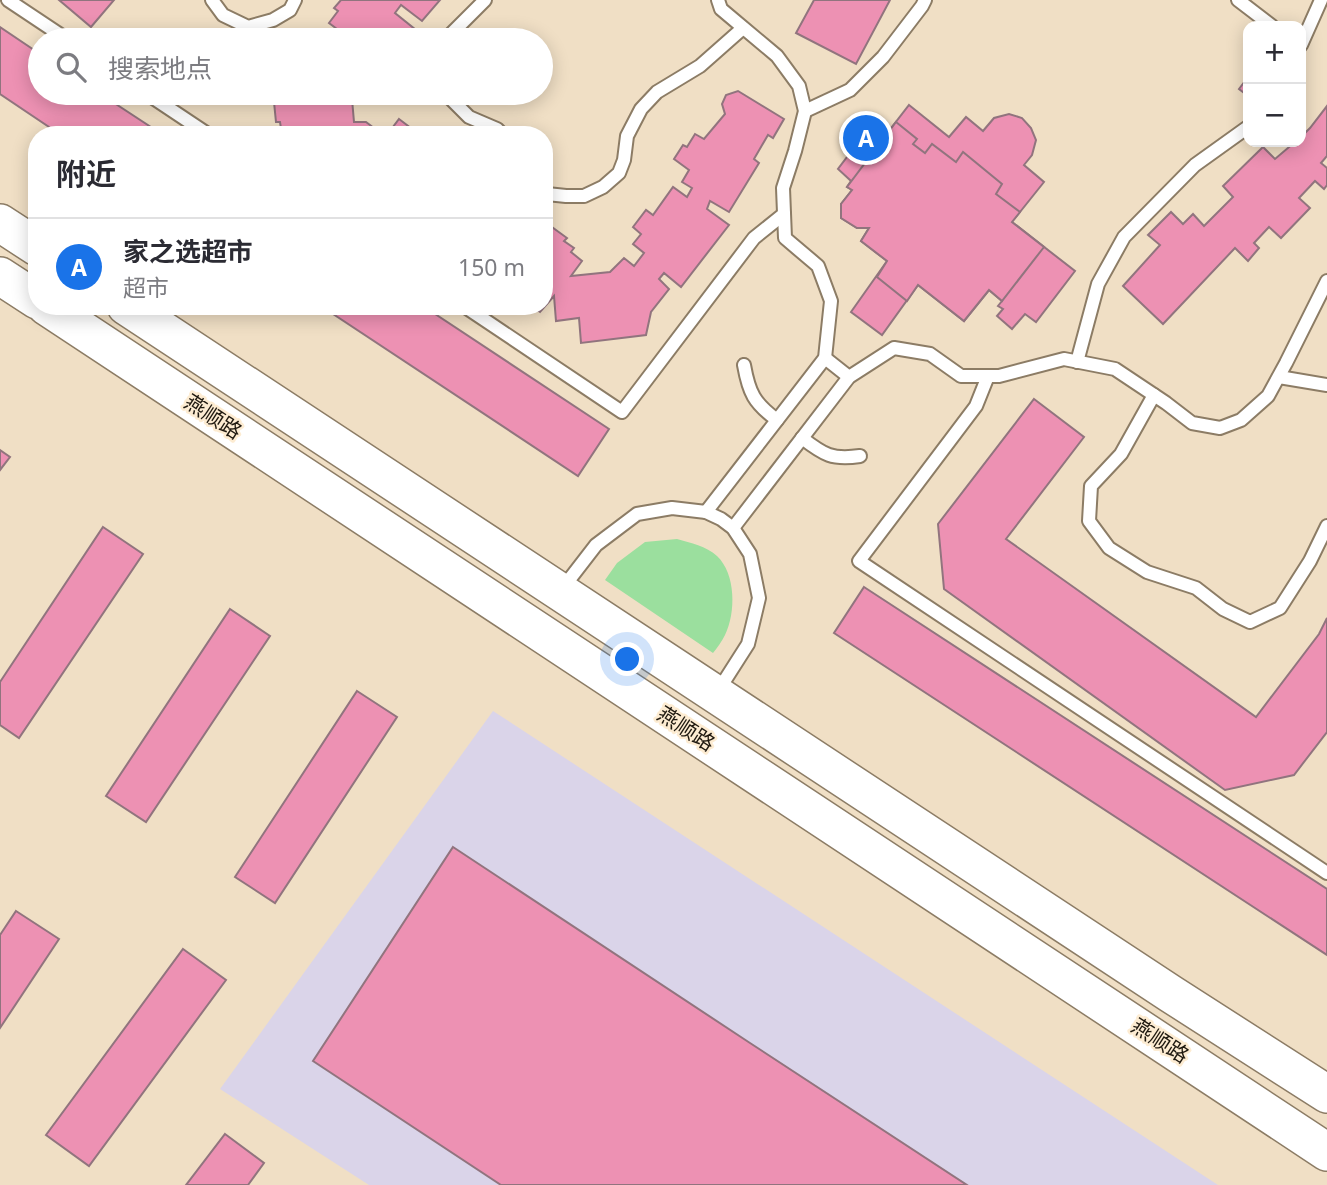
<!DOCTYPE html>
<html lang="zh">
<head>
<meta charset="utf-8">
<style>
	body { margin:0; font-family:"Noto Sans","Noto Sans SC",sans-serif; background:#f7f7f7; color:#2b2b33 }
	.controls { position:absolute; right:21px; top:21px; display:grid; overflow:hidden; border-radius:14px; box-shadow:0 4px 18px #0003 }
	.controls button { width:63px; height:63px; display:grid; place-items:center; padding:0; border:0; border-bottom:2px solid #e1e1e2; background:#fff; color:#2b2b33; font:35px sans-serif }
	.you { position:absolute; left:628px; top:660px; width:24px; height:24px; margin:-18px; border:5px solid #fff; border-radius:50%; background:#1a73e8; box-shadow:0 0 0 10px #1a73e833 }
	.badge { display:grid; place-items:center; width:46px; height:46px; border-radius:50%; background:#1a73e8; color:#fff; font-size:23px; font-weight:700 }
	.pin { position:absolute; translate:-50% -50%; border:4px solid #fff; box-shadow:0 2px 7px #0006 }
	.list { margin:0; padding:0; list-style:none }
	h2 { display:flex; justify-content:space-between; align-items:center; height:91px; margin:0; padding:0 28px; font-size:30px }
	h2 small { font-size:23px; font-weight:400; color:#7c7c81 }
	.list li { display:grid; grid-template-columns:46px 1fr auto; gap:21px; align-items:center; box-sizing:border-box; height:98px; padding:0 28px; border-top:2px solid #e1e1e2 }
	.list b { display:block; font-size:26px; white-space:nowrap }
	.list p { margin:0; font-size:23px; white-space:nowrap; color:#7c7c81 }
	.list em { font-size:23px; font-style:normal; color:#7c7c81 }
	.icon { flex:none; width:38px; height:38px; fill:none; stroke:currentColor; stroke-width:2; stroke-linecap:round; stroke-linejoin:round }
	.map { position:relative; flex:none; width:1327px; height:1185px; overflow:hidden }
	.search { position:absolute; background:#fff; box-shadow:0 4px 18px #0003; left:28px; top:28px; width:525px; height:77px; display:flex; align-items:center; gap:18px; box-sizing:border-box; padding:0 24px; border-radius:38px; color:#7c7c81; font-size:26px }
	.panel { position:absolute; background:#fff; box-shadow:0 4px 18px #0003; left:28px; top:126px; width:525px; height:189px; border-radius:28px }
	.map>svg:first-child { display:block }
	.commercial { fill:#dad4e9 }
	.green { fill:#9bdf9e }
	.building { fill:#ed91b3; stroke:#91747e; stroke-width:2 }
	.lines { fill:none; stroke-linecap:round; stroke-linejoin:round }
	.service-casing { stroke:#8c7c65; stroke-width:16 }
	.primary-casing { stroke:#8c7c65; stroke-width:40 }
	.service { stroke:#fff; stroke-width:12 }
	.primary { stroke:#fff; stroke-width:37 }
	.labels { text-anchor:middle; stroke-width:5; stroke-linejoin:round; paint-order:stroke }
	.street-label { font-size:21px; fill:#1e180f; stroke:#fdecd2 }
</style>
</head>
<body>
<div class="map">
<svg width="1327" height="1185" viewBox="0 0 1327 1185">
	<rect width="100%" height="100%" fill="#f0dfc5"/>
	<polygon class="commercial" points="493,711 1218,1185 369,1185 220,1089"/>
	<path class="green" d="M677,539C691,543 706,546 717,556C736,574 736,613 725,635C722,641 717,648 713,653L605,580L617,563L645,542Z"/>
	<g class="building">
		<polygon points="59,0 114,0 91,27"/>
		<polygon points="341,0 440,0 422,21 401,5 395,13 416,30 408,40 347,40 349,38 329,23 338,11 334,8"/>
		<polygon points="814,0 890,0 856,64 796,33"/>
		<polygon points="0,27 40,54 40,93 99,93 163,135 61,135 0,94"/>
		<polygon points="1248,77 1248,96 1239,89"/>
		<polygon points="738,91 784,119 773,138 768,135 754,159 759,163 729,212 710,201 707,209 729,225 681,287 664,273 659,279 669,289 651,312 646,335 581,343 579,318 556,321 554,296 540,312 532,306 544,306 544,232 549,225 567,238 564,241 574,248 571,252 582,261 571,276 610,272 624,258 634,266 644,253 633,244 641,234 633,227 646,210 653,215 673,187 687,197 692,188 682,182 689,170 674,159 683,145 687,147 695,134 704,139 725,114 722,104 726,95"/>
		<polygon points="277,93 356,93 352,99 354,122 366,122 383,135 282,135 280,122 276,122 274,102 278,102"/>
		<polygon points="909,105 949,137 966,117 983,131 994,118 1009,114 1022,118 1031,128 1036,140 1032,155 1024,165 1044,182 1012,222 1075,271 1036,322 1025,314 1012,329 997,316 1003,309 998,306 1002,301 989,290 964,321 918,285 882,335 851,312 887,261 861,241 869,228 857,228 841,218 841,204 852,190 847,187 851,181 838,169 853,149 844,141 865,113 888,132"/>
		<polygon points="1327,106 1327,156 1321,163 1327,168 1327,185 1324,189 1315,181 1299,198 1310,208 1281,238 1269,227 1254,243 1259,248 1248,261 1235,248 1163,324 1123,286 1160,245 1148,235 1171,212 1183,224 1193,214 1204,226 1233,197 1223,186 1263,147 1275,159 1295,142 1301,142 1301,137 1310,128"/>
		<polygon points="399,119 420,135 387,135"/>
		<polygon points="896,122 917,139 913,144 925,153 932,144 956,162 963,152 1002,184 996,194 1020,212 1012,222 1044,247 1002,301 989,290 964,321 918,285 907,301 877,277 887,261 861,241 869,228 857,228 841,218 841,204 852,190 847,187"/>
		<polygon points="321,306 423,306 609,429 578,476"/>
		<polygon points="1034,399 1084,437 1006,539 1256,717 1319,634 1327,618 1327,732 1294,775 1225,790 944,589 938,524"/>
		<polygon points="0,450 10,457 0,470"/>
		<polygon points="103,527 143,554 19,738 0,725 0,682"/>
		<polygon points="864,587 1327,889 1327,955 834,633"/>
		<polygon points="230,609 270,636 146,822 106,796"/>
		<polygon points="357,691 397,717 275,903 235,877"/>
		<polygon points="453,847 750,1043 967,1185 501,1185 313,1061"/>
		<polygon points="16,911 59,939 0,1028 0,935"/>
		<polygon points="183,949 226,980 89,1166 46,1135"/>
		<polygon points="225,1134 264,1163 248,1185 186,1185"/>
	</g>
	<g class="lines">
		<defs>
			<g id="service">
				<polyline points="8,0 68,40"/>
				<polyline points="212,0 223,15 248,27 273,20 290,10 295,0"/>
				<polyline points="1238,0 1272,26"/>
				<polyline points="445,40 485,0"/>
				<polyline points="1301,45 1321,0"/>
				<polyline points="146,93 209,135"/>
				<polyline points="445,93 469,117 497,129 503,135"/>
				<polyline points="805,111 850,90 883,57 922,6 925,0"/>
				<polyline points="544,190 547,194 566,196 584,196 603,187 619,173 624,160 627,136 641,109 657,92 700,66 743,28"/>
				<polyline points="464,306 622,412 754,238 784,214"/>
				<polyline points="825,358 849,377"/>
				<polyline points="1077,362 1098,284 1124,237 1195,165 1248,127"/>
				<path d="M744,365C749,393 754,403 777,420"/>
				<polyline points="988,376 976,406 859,561 1327,873"/>
				<polyline points="1279,377 1327,385"/>
				<polyline points="1154,395 1121,454 1091,486 1089,521 1109,548 1147,572 1196,588 1223,609 1250,622 1280,608 1310,561 1327,526"/>
				<path d="M802,438C824,455 832,460 860,456"/>
				<polyline points="706,512 825,358 831,301 818,266 785,238 783,188 795,151 805,111 799,86 777,56 721,9 718,0"/>
				<polyline points="733,528 849,377 894,348 930,354 961,376 999,376 1064,359 1115,369 1166,403 1192,423 1220,428 1241,420 1268,396 1286,363 1327,281"/>
				<polyline points="562,589 596,545 637,514 672,508 706,512 721,519 733,528 750,554 759,598 748,644 718,691"/>
			</g>
			<g id="primary">
				<polyline points="0,223 37,247"/>
				<polyline points="0,276 37,300"/>
				<polyline points="46,306 1327,1152"/>
				<polyline points="126,306 1171,994 1327,1094"/>
			</g>
		</defs>
		<use href="#service" class="service-casing"/>
		<use href="#primary" class="primary-casing"/>
		<use href="#service" class="service"/>
		<use href="#primary" class="primary"/>
	</g>
	<g class="labels">
		<g class="street-label">
			<text transform="translate(213 417) rotate(33)" y="7">燕顺路</text>
			<text transform="translate(686 729) rotate(33)" y="7">燕顺路</text>
			<text transform="translate(1160 1041) rotate(33)" y="7">燕顺路</text>
		</g>
	</g>
</svg>
<div class="controls">
<button>+</button>
<button>−</button>
</div>
<div class="you"></div>
<div class="pin badge" style="left:866px;top:138px">A</div>
<div class="search"><svg class="icon" aria-label="search" viewBox="0 0 24 24"><circle cx="10" cy="10" r="6"/><path d="M15 15l6 6"/></svg>搜索地点</div>
<section class="panel">
<h2>附近<small></small></h2>
<ul class="list">
<li><span class="badge">A</span><div><b>家之选超市</b><p>超市</p></div><em>150 m</em></li>
</ul>
</section>
</div>
</body>
</html>
